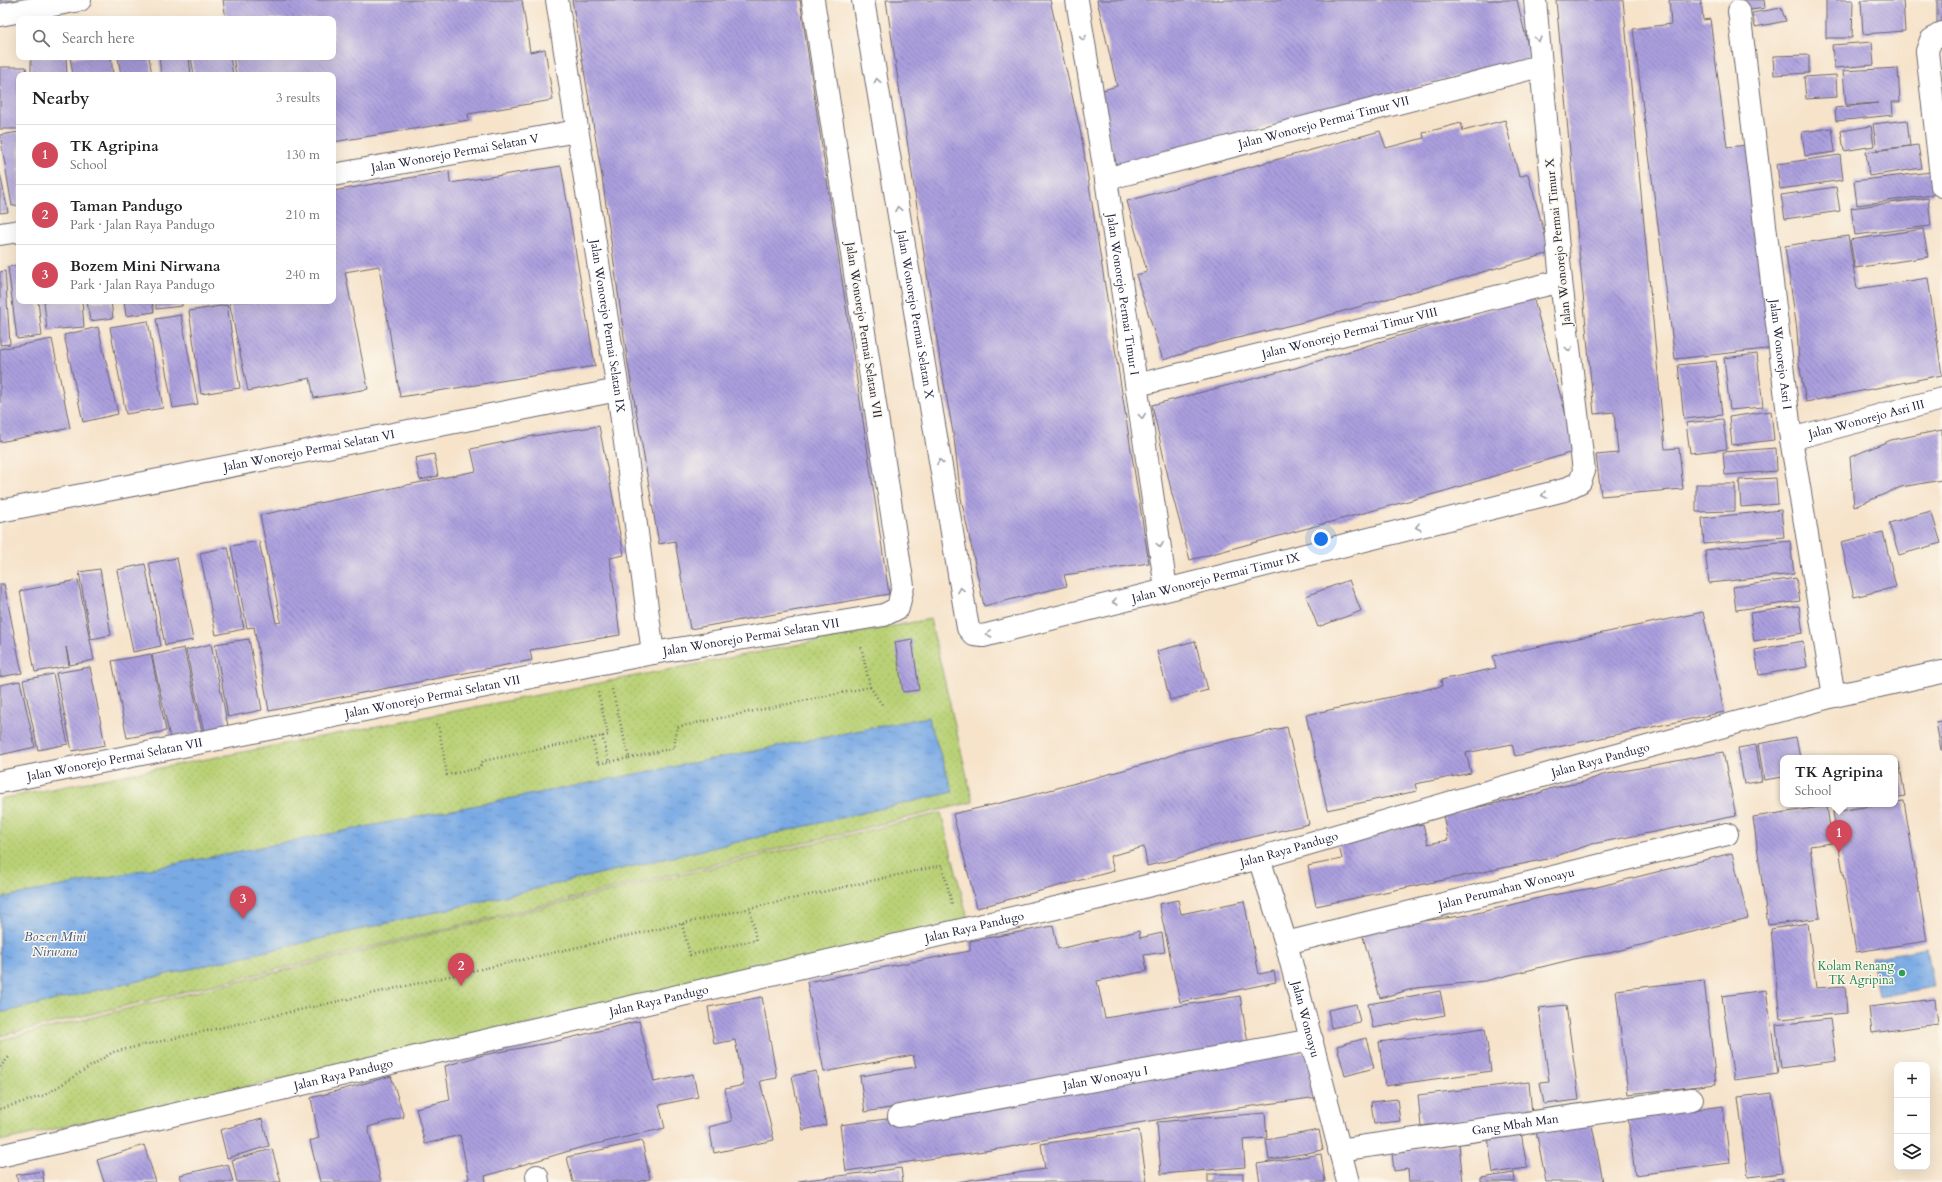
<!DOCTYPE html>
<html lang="en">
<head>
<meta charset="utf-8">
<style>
	body { margin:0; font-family:Cardo,serif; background:#f2f2f2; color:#202124 }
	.controls { position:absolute; right:12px; bottom:12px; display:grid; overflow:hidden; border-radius:8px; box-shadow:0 4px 16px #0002 }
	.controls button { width:36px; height:36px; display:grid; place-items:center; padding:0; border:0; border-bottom:1px solid #e0e0e0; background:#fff; color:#202124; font:20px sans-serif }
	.you { position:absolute; left:1321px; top:539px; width:14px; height:14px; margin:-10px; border:3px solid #fff; border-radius:50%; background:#1a73e8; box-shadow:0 0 0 6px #1a73e833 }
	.badge { display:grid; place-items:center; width:26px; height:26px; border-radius:50%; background:#d1495b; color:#fff; font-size:13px; font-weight:700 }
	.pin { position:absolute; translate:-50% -33px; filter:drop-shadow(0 1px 2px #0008) }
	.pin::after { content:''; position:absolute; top:21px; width:14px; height:12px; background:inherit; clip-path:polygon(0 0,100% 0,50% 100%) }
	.popup { position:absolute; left:1780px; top:755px; width:118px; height:52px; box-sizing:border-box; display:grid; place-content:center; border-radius:8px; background:#fff; filter:drop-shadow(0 1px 3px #0005); font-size:13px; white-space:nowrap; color:#757577 }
	.popup b { font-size:15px; color:#202124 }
	.popup::after { content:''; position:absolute; left:50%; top:100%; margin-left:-8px; border:8px solid transparent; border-top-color:#fff }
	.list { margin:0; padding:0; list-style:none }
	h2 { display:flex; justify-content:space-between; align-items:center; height:52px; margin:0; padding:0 16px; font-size:17px }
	h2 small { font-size:13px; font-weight:400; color:#757577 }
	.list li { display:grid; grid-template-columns:26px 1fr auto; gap:12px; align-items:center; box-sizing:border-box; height:60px; padding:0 16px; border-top:1px solid #e0e0e0 }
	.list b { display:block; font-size:15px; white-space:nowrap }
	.list p { margin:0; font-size:13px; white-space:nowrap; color:#757577 }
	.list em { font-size:13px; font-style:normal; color:#757577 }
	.icon { flex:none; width:22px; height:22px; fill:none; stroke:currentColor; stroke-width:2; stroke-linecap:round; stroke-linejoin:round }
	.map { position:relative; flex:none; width:1942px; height:1182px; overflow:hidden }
	.search { position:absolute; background:#fff; box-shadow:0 4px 16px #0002; left:16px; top:16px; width:320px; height:44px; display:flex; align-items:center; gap:10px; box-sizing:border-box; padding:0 14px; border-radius:8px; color:#757577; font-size:15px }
	.panel { position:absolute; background:#fff; box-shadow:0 4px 16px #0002; left:16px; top:72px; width:320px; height:232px; border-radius:8px }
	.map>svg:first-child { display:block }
	.park { fill:url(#park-dots); stroke:#6e7a58 }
	.water { fill:url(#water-ripples); stroke:#4e6690 }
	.building { fill:url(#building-back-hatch) }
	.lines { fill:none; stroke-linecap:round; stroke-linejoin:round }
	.street-casing { stroke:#6c666d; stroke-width:24 }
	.path { stroke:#6c666d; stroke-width:2.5; stroke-dasharray:1 3; stroke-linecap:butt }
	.street { stroke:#fff; stroke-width:22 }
	.oneway { stroke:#9c9ca7 }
	.leisure-dot { fill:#2e9e5b; stroke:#fbf7ec; stroke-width:1.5 }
	.labels { text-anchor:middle; stroke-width:3; stroke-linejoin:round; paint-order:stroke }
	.street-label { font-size:12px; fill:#22223b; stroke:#fbf7ec }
	.leisure-label { font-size:12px; fill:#27864d; stroke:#fbf7ec; text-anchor:end }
	.water-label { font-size:13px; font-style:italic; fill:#45587f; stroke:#fbf7ec }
</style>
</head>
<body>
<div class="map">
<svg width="1942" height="1182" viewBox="0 0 1942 1182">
	<defs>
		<pattern id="park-dots" width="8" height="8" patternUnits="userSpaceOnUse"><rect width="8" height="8" fill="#b9d176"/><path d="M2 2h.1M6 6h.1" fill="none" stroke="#9fb367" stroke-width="1.8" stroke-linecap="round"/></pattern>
		<pattern id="water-ripples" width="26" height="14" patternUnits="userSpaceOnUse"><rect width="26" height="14" fill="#7aaae4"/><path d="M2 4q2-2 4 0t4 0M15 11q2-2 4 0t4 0" fill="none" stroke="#648aba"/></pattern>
		<pattern id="building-back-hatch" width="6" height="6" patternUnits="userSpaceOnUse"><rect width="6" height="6" fill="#ab9fde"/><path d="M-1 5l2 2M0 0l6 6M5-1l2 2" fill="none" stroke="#8b81b5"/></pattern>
	</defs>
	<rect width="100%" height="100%" fill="#fbf7ec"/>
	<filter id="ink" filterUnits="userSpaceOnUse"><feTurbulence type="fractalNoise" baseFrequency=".025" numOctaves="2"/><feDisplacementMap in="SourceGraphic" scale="8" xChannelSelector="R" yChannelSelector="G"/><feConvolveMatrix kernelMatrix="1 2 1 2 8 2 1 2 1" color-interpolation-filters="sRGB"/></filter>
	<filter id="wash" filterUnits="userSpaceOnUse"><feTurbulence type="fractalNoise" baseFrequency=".012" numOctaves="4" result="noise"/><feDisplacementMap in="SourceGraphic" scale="16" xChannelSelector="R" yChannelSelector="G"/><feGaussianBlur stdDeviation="0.9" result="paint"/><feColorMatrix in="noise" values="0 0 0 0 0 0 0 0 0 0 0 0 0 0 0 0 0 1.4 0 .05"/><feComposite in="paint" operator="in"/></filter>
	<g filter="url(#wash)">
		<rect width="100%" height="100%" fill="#f6e3ca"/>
		<g class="park">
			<polygon points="930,619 973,802 0,1036 0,799"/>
			<polygon points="941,813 970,927 0,1141 0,1040 440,932"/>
		</g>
		<g class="water">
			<polygon points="928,717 953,792 0,1013 0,898"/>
			<polygon points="1927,948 1934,987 1878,997 1871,958"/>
		</g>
		<g id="blocks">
			<g class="building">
				<polygon points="0,0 30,0 0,7"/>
				<polygon points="223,0 522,0 530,52 545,49 553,100 468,114 469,120 333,142 333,75 236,75 233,57 333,57 333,19 226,19"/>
				<polygon points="572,0 800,0 889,594 690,629 675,541 659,544 627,358 602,176"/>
				<polygon points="886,0 1050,0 1081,134 1149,563 1064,575 1067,586 984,606 961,498 954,438 941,367"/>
				<polygon points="1097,0 1517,0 1531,59 1472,72 1117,166 1096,92 1117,86"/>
				<polygon points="1556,0 1623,0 1665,449 1679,448 1683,489 1601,496 1596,455 1618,453 1614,412 1594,414"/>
				<polygon points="1669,0 1701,0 1703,20 1710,19 1727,147 1749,145 1775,348 1675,359 1633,29 1671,24"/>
				<polygon points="1743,0 1764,0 1765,8 1744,11"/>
				<polygon points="1826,0 1853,0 1852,38 1826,38"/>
				<polygon points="1861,0 1903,0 1905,31 1863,34"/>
				<rect x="1937" y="0" width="5" height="25"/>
				<polygon points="1781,8 1786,21 1755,27 1752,13"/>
				<polygon points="1872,42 1874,65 1834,68 1832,45"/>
				<polygon points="1809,55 1809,73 1774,75 1773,56"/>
				<polygon points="31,57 66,57 67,75 31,75"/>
				<polygon points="70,57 111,57 113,75 73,75"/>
				<polygon points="118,57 149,57 152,75 121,75"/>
				<polygon points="159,57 189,57 191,75 161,75"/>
				<polygon points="191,57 230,57 233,75 194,75"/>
				<polygon points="0,67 26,67 27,75 19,75 19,129 0,129"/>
				<polygon points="1898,68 1900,102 1892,102 1893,115 1836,121 1835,108 1878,103 1846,105 1843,71"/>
				<polygon points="1836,75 1837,97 1806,99 1804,77"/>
				<polygon points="1505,120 1519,177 1528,174 1550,253 1312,320 1217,343 1163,360 1136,275 1147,272 1127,201 1380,131 1386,148 1424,138 1423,133 1461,123 1463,131"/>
				<polygon points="1907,120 1910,146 1877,150 1873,124"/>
				<polygon points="1871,126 1874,146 1844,151 1841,131"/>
				<polygon points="1832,128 1835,152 1805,156 1802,132"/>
				<polygon points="19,132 19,205 12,206 0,135"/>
				<polygon points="1918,145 1922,168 1869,176 1866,152"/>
				<polygon points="1840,155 1843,180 1780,189 1777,164"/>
				<polygon points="561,166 595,366 400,397 379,266 345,272 368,389 314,398 310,378 248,391 229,301 333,301 333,191 449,171 450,183"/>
				<polygon points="1931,172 1933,195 1857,205 1854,181"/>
				<polygon points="0,173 8,212 0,213"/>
				<polygon points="1836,187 1840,211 1785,219 1781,195"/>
				<polygon points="1928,198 1931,226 1855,235 1851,208"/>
				<polygon points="1923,229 1928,257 1855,268 1850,240"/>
				<polygon points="1848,236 1857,289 1928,278 1942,375 1806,402 1799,364 1797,330 1785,246"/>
				<polygon points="19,265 19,301 38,301 42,336 17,339 8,267"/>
				<polygon points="5,271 10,344 0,345 0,272"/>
				<polygon points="1533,297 1576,451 1445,491 1190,560 1172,494 1152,405 1295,368 1395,337"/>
				<polygon points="44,301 82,301 84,327 47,330"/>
				<polygon points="87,301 111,301 113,318 90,321"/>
				<polygon points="124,301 152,301 154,312 126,316"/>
				<polygon points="156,301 182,301 182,306 156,309"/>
				<polygon points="227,305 240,388 201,394 189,311"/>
				<polygon points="181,315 198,404 173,408 156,319"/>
				<polygon points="148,321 163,408 126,414 110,327"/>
				<polygon points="98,327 118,414 83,422 64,335"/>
				<polygon points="52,339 70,428 0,442 0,349"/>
				<polygon points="1757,354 1763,407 1730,410 1724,358"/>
				<polygon points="1716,361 1722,415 1684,419 1678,365"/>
				<polygon points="1771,411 1774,440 1732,445 1729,417"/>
				<polygon points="1723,419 1727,449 1690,453 1686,423"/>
				<polygon points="599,426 624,555 610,558 620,635 530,650 532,660 269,711 254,627 247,628 231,546 259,541 276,623 281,622 260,515 476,471 471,449 533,436"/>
				<polygon points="1942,430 1942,480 1901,487 1854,507 1850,457 1891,440"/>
				<polygon points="1776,448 1777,471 1725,475 1723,452"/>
				<polygon points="434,454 438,476 420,480 415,458"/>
				<polygon points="1776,478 1778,504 1741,507 1739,480"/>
				<polygon points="1696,484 1735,484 1735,511 1696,512"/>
				<polygon points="1781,510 1784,537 1704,544 1702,518"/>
				<polygon points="1931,511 1941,543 1899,555 1889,523"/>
				<polygon points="1883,532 1896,587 1854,597 1841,542"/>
				<polygon points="1790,541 1794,574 1709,583 1705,550"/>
				<polygon points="228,547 244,629 216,635 200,553"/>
				<polygon points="177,558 193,640 165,645 149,563"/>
				<polygon points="145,564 161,646 133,652 117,570"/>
				<polygon points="100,569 111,635 91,639 79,572"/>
				<polygon points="1796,578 1800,601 1736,610 1733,587"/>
				<polygon points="78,580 94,660 70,665 66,647 69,666 35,672 20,591"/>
				<polygon points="1349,580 1361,611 1318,627 1306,596"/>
				<polygon points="0,584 4,584 22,673 0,677"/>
				<polygon points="1799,606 1803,633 1754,641 1750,613"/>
				<polygon points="1703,612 1724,712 1515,756 1512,744 1466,753 1471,773 1415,784 1417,791 1327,810 1306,715 1442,686 1441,680 1496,668 1493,656"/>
				<polygon points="249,639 262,710 228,717 215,644"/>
				<polygon points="912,639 919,690 903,692 895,642"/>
				<polygon points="1195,641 1208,690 1170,700 1157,651"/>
				<polygon points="1803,641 1807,667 1759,675 1755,650"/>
				<polygon points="211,644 228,726 204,732 186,650"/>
				<polygon points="184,648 202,732 170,738 152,655"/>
				<polygon points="151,654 166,731 127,738 112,661"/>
				<polygon points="90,667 105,745 72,751 56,673"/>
				<polygon points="53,674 68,744 38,750 23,680"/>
				<polygon points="20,681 35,747 0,755 0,685"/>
				<polygon points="1942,721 1942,750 1941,750 1936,722"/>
				<polygon points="1287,727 1309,824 1205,848 1176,859 1147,866 1144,847 1110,856 1114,871 977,908 953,814 1013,800 1153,762 1182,751"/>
				<polygon points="1796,737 1800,758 1783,758 1783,777 1764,780 1758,744"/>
				<polygon points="1756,745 1762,781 1744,784 1738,748"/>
				<polygon points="1723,752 1736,816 1592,844 1547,859 1316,906 1308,866 1342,859 1338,841 1423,824 1428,844 1448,840 1443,815 1534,795 1552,788 1580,783 1603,775"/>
				<polygon points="1899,762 1905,796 1895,798 1895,763"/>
				<polygon points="1904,801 1927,941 1856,952 1833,812 1883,804 1895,804 1895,802"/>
				<polygon points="1827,806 1832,843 1810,846 1820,918 1768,925 1753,817"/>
				<polygon points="1732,853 1748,918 1609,953 1582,957 1485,981 1416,988 1380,998 1362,933 1399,924 1469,915 1547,896 1593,888"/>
				<polygon points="1178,900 1181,914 1244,901 1259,974 1274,971 1276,982 1180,1002 1159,904"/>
				<polygon points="1808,923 1816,988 1845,986 1847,1013 1780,1019 1771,929"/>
				<polygon points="1053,926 1058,949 1139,931 1140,938 1162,933 1165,952 1144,955 1147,971 1097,981 1105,1018 1240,996 1249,1049 865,1112 860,1076 916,1067 913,1055 824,1072 807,982 970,951 970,941"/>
				<polygon points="1704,980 1716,1084 1628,1094 1616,990"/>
				<polygon points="1766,990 1778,1074 1734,1080 1722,996"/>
				<polygon points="1440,991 1445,1015 1373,1028 1368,1004"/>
				<polygon points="762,997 777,1078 760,1081 774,1140 714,1153 709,1127 732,1121 725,1089 744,1085 735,1040 714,1044 708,1007"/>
				<polygon points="1935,999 1938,1024 1872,1033 1869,1007"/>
				<polygon points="1356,1004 1360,1022 1331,1028 1328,1010"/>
				<polygon points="1566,1005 1579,1100 1544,1104 1540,1082 1549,1081 1539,1008"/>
				<polygon points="1830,1019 1836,1061 1781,1068 1776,1025"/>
				<polygon points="639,1021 654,1082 693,1074 698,1097 659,1105 665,1128 579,1148 485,1176 486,1182 462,1182 469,1179 460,1135 425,1144 416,1108 450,1100 445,1066 483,1055 553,1042"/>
				<polygon points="1485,1028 1491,1071 1385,1086 1379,1042"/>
				<polygon points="1366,1038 1374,1068 1345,1076 1337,1046"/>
				<polygon points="1312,1051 1318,1097 1174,1117 1071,1134 1005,1148 846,1171 840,1125 932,1113"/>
				<polygon points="816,1071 826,1125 803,1130 792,1076"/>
				<polygon points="391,1076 404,1117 368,1127 381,1182 320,1182 310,1141 319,1138 311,1098"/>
				<polygon points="1529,1082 1532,1113 1421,1126 1418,1095"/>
				<polygon points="1772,1093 1782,1173 1748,1177 1738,1097"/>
				<polygon points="1397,1099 1400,1121 1374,1124 1371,1102"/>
				<polygon points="1723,1106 1730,1163 1635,1175 1628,1118"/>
				<polygon points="1265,1113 1267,1138 1243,1140 1245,1167 1161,1174 1157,1122"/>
				<polygon points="262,1119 269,1146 227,1158 220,1130"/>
				<polygon points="1591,1120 1603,1182 1546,1182 1536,1131"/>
				<polygon points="1139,1130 1147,1182 956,1182 1045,1169 1041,1144"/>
				<polygon points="1319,1130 1323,1150 1269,1160 1266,1140"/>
				<polygon points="1521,1132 1527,1168 1493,1173 1488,1137"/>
				<polygon points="642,1141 650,1179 638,1182 573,1182 567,1157"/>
				<polygon points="1459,1144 1463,1182 1409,1182 1408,1169 1394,1171 1392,1153"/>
				<polygon points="144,1145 156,1182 104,1182 97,1160"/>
				<polygon points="272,1149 281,1182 237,1182 232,1160"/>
				<polygon points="1321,1154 1325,1182 1260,1182 1257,1164"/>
				<polygon points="228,1164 233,1182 182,1182 180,1175"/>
				<polygon points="901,1168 903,1182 799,1182 799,1181"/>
				<polygon points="42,1171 44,1182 18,1182 16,1175"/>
				<polygon points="1514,1173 1515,1182 1481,1182 1481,1178"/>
				<rect x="1208" y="1174" width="35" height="8"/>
				<polygon points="1781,1178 1782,1182 1765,1182 1765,1181"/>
			</g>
		</g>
	</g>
	<g filter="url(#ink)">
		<use href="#blocks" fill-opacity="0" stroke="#6c666d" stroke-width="1"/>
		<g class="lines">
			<defs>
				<g id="street">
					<path id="s1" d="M557,0L618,390L653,653"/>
					<path id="s2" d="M863,0L968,628L974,635L983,636L1564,490L1580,482L1584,471L1561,281L1535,0"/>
					<path id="s3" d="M1077,0L1106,179L1166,589"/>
					<path id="s4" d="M1739,11L1791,439L1834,696"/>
					<polyline points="0,15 80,0"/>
					<polyline points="1942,33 1931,40 1927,51 1942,186"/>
					<path id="s5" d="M333,175L577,131"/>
					<path id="s6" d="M1106,179L1540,66"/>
					<polyline points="0,234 19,231"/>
					<path id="s7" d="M1137,385L1561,281"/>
					<path id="s8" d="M1791,439L1942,399"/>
					<path id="s9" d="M0,511L618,390"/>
					<path id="s10" d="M0,782L653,653L884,615L898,608L903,586L813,0"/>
					<path id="s11" d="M1259,858L1286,943L1348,1182"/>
					<path id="s12" d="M1286,943L1727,834"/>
					<path id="s13" d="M899,1116L1312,1040"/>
					<path id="s14" d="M1339,1150L1692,1099"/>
					<path id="s15" d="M0,1156L454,1048L1103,897L1259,858L1566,769L1834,696L1942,672"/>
					<polyline points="537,1176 538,1182"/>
				</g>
			</defs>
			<use href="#street" class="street-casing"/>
			<g class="path">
				<polyline points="870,687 883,706"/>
				<polyline points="436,724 439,728 447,775 479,768 483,761 608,735 598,692"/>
				<polyline points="602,736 609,762"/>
				<polyline points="592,738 598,764 629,758 612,689"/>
				<polyline points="629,758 674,748 677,727 870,687 861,646"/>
				<polyline points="682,924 690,955 756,940 750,909"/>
				<polyline points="0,1067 9,1057"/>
				<polyline points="0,1109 45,1095 113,1052 942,865 952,904"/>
			</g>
			<use href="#street" class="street"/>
		</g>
		<defs><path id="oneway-chevron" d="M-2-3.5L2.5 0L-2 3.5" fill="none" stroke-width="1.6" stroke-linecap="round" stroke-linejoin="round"/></defs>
		<g class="oneway">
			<use href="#oneway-chevron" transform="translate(1083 38) rotate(81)"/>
			<use href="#oneway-chevron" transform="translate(1538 39) rotate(85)"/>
			<use href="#oneway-chevron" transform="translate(877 81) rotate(-99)"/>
			<use href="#oneway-chevron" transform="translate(898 209) rotate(-99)"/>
			<use href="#oneway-chevron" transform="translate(1569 349) rotate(83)"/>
			<use href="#oneway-chevron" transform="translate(1142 416) rotate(82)"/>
			<use href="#oneway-chevron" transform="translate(940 462) rotate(-99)"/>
			<use href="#oneway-chevron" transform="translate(1544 495) rotate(166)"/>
			<use href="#oneway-chevron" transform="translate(1418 527) rotate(166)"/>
			<use href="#oneway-chevron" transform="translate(1160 545) rotate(82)"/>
			<use href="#oneway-chevron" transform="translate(961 590) rotate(-99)"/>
			<use href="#oneway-chevron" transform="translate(1115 602) rotate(166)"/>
			<use href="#oneway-chevron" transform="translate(989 634) rotate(167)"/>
		</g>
	</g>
	<circle class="leisure-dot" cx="1902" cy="973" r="4"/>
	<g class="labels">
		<g class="street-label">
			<text dy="4" stroke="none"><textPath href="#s6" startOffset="225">Jalan Wonorejo Permai Timur VII</textPath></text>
			<text dy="4" stroke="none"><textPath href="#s5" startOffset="124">Jalan Wonorejo Permai Selatan V</textPath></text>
			<text transform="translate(1558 242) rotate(-96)" y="4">Jalan Wonorejo Permai Timur X</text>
			<text dy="4" stroke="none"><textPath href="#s3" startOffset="298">Jalan Wonorejo Permai Timur I</textPath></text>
			<text dy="4" stroke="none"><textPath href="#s2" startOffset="319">Jalan Wonorejo Permai Selatan X</textPath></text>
			<text dy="4" stroke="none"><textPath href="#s1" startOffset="330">Jalan Wonorejo Permai Selatan IX</textPath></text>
			<text transform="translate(864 330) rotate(81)" y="4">Jalan Wonorejo Permai Selatan VII</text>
			<text dy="4" stroke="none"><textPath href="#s7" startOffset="219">Jalan Wonorejo Permai Timur VIII</textPath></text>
			<text dy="4" stroke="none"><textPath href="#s4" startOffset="346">Jalan Wonorejo Asri I</textPath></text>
			<text dy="4" stroke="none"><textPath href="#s8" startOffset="78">Jalan Wonorejo Asri III</textPath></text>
			<text dy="4" stroke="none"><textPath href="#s9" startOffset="315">Jalan Wonorejo Permai Selatan VI</textPath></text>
			<text dy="4" stroke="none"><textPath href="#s2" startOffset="895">Jalan Wonorejo Permai Timur IX</textPath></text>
			<text dy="4" stroke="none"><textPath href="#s10" startOffset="765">Jalan Wonorejo Permai Selatan VII</textPath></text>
			<text dy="4" stroke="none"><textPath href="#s10" startOffset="441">Jalan Wonorejo Permai Selatan VII</textPath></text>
			<text dy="4" stroke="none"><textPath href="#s10" startOffset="117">Jalan Wonorejo Permai Selatan VII</textPath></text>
			<text dy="4" stroke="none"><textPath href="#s15" startOffset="1649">Jalan Raya Pandugo</textPath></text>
			<text dy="4" stroke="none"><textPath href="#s15" startOffset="1325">Jalan Raya Pandugo</textPath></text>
			<text dy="4" stroke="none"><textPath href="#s12" startOffset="227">Jalan Perumahan Wonoayu</textPath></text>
			<text dy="4" stroke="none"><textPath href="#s15" startOffset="1001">Jalan Raya Pandugo</textPath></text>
			<text dy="4" stroke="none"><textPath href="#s15" startOffset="677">Jalan Raya Pandugo</textPath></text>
			<text dy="4" stroke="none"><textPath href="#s11" startOffset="168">Jalan Wonoayu</textPath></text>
			<text dy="4" stroke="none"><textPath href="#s15" startOffset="353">Jalan Raya Pandugo</textPath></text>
			<text dy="4" stroke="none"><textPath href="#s13" startOffset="210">Jalan Wonoayu I</textPath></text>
			<text dy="4" stroke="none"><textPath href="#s14" startOffset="178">Gang Mbah Man</textPath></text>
		</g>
		<g class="leisure-label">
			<text x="1894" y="970">Kolam Renang<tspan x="1894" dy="14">TK Agripina</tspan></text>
		</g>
		<g class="water-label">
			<text x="55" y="941">Bozen Mini<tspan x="55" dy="15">Nirwana</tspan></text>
		</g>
	</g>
</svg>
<div class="controls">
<button>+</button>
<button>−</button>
<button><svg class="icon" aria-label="layers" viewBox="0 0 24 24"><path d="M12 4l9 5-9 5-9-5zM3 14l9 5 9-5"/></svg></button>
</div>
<div class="you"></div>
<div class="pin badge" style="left:1839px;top:853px">1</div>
<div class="popup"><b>TK Agripina</b>School</div>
<div class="pin badge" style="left:461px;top:986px">2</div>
<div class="pin badge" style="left:243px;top:919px">3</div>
<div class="search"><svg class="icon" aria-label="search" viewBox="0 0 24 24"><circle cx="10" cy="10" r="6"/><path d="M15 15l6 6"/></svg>Search here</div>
<section class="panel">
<h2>Nearby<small>3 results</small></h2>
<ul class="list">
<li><span class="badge">1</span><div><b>TK Agripina</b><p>School</p></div><em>130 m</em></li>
<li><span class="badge">2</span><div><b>Taman Pandugo</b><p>Park · Jalan Raya Pandugo</p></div><em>210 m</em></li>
<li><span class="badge">3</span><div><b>Bozem Mini Nirwana</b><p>Park · Jalan Raya Pandugo</p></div><em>240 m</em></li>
</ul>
</section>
</div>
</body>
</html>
